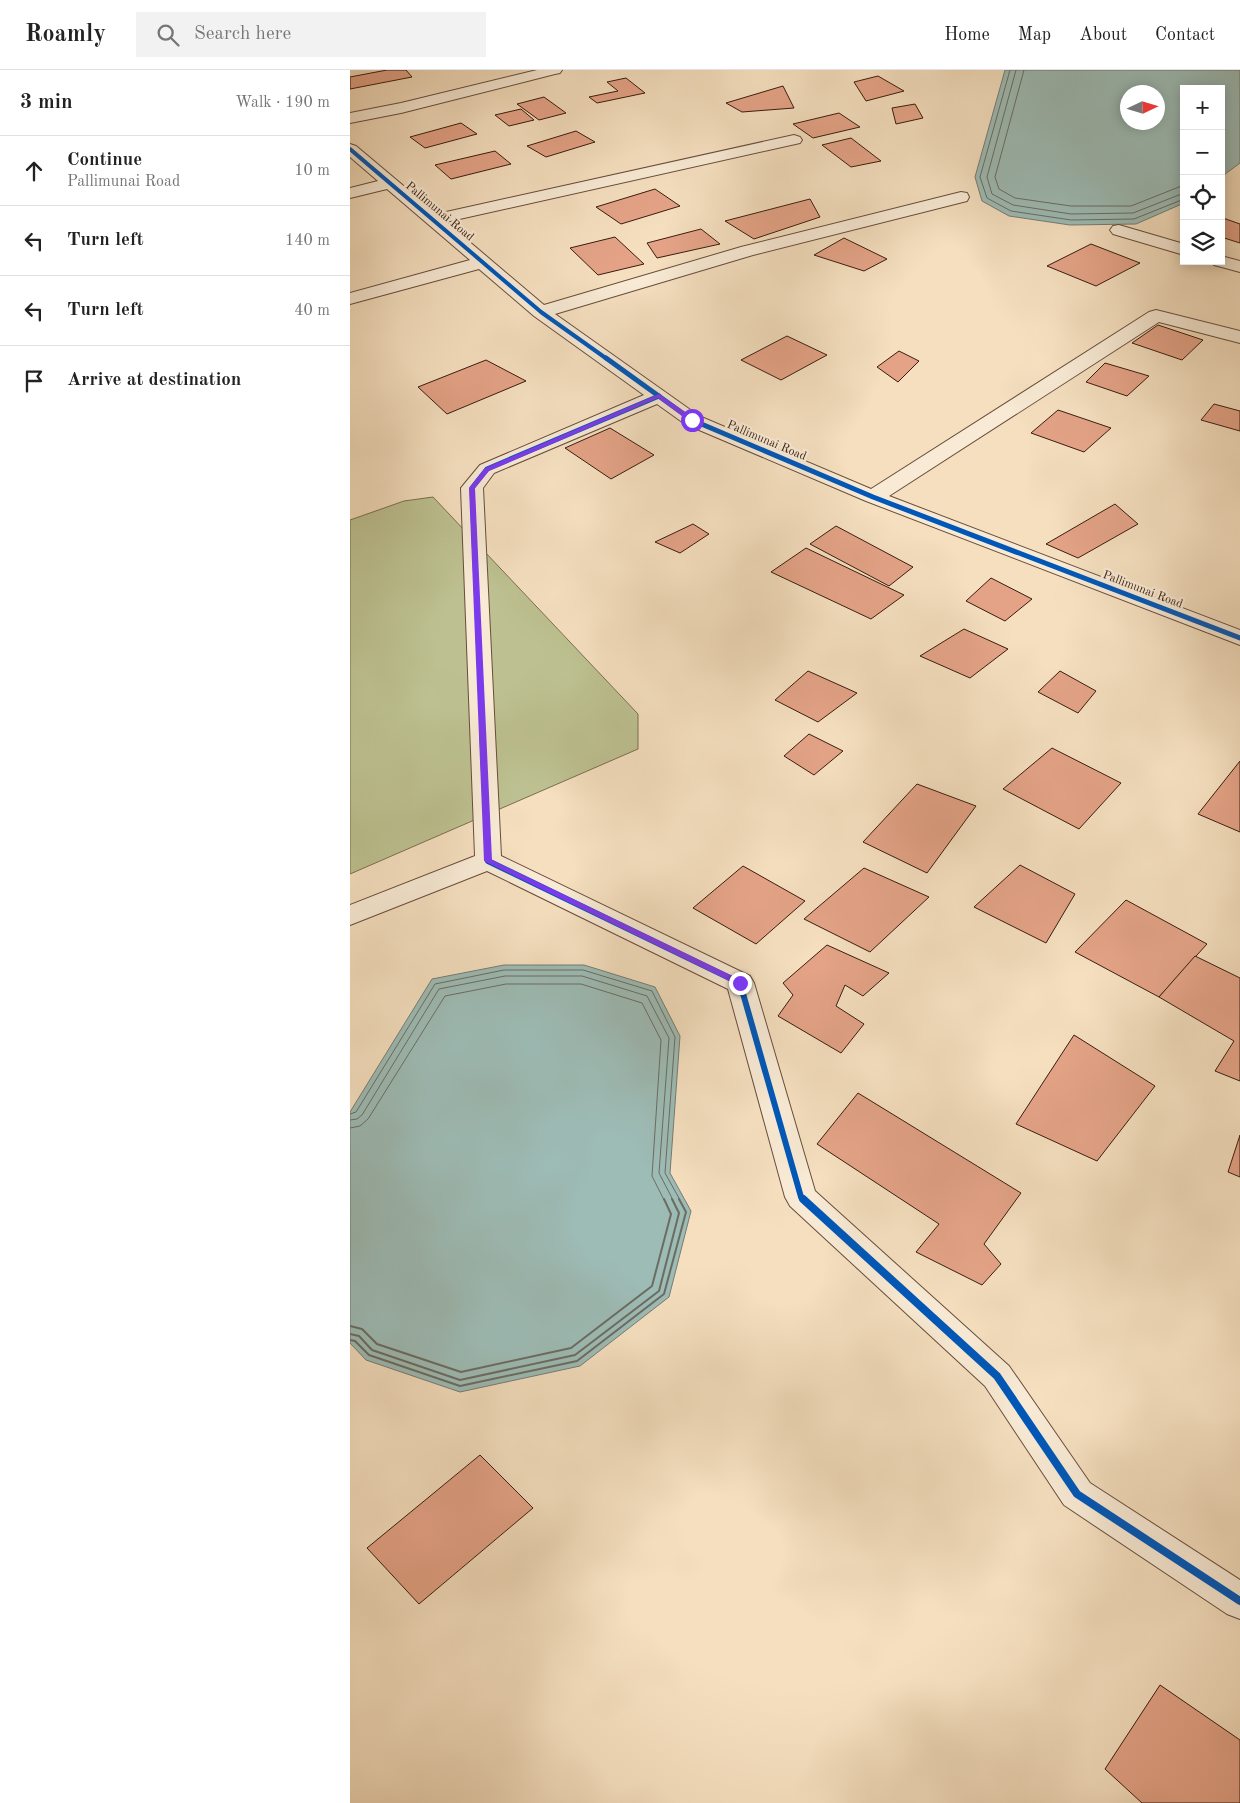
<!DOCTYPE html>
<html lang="en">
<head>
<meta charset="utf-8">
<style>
	body { margin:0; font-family:"Old Standard TT",serif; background:#f2f2f2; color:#222 }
	.controls { position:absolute; right:15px; top:15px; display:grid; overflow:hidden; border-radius:0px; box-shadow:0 2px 12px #0003 }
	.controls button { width:45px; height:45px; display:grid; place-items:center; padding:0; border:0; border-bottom:1px solid #e0e0e0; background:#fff; color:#222; font:25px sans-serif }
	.compass { position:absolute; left:770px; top:15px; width:45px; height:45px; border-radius:50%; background:#fff; box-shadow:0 2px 12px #0003; rotate:86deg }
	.stop { position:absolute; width:15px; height:15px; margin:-11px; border:4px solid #7c3aed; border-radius:50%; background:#fff }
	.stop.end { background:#7c3aed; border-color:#fff; box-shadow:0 1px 5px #0008 }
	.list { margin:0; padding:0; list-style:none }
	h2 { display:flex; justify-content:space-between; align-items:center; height:65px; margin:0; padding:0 20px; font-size:21px }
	h2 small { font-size:16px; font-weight:400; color:#767676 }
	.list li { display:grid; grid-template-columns:32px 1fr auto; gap:15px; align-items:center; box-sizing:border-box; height:70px; padding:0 20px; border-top:1px solid #e0e0e0 }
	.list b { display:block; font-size:19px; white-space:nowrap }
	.list p { margin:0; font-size:16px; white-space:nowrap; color:#767676 }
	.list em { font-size:16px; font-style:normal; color:#767676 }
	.icon { flex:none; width:28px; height:28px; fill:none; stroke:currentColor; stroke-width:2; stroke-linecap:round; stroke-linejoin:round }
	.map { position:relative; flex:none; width:890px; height:1733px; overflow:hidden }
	header { display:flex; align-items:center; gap:30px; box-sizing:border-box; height:70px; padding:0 25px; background:#fff; border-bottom:1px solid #e0e0e0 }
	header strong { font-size:24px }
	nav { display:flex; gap:28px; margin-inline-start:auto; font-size:18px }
	.search { width:350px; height:45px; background:#f2f2f2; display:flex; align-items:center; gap:12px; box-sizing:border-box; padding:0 18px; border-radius:0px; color:#767676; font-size:19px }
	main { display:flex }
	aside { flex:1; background:#fff }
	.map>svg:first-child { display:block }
	.green { fill:#bdc191; stroke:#7b6e50 }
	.water { fill:#9dbcb6; stroke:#757c73; fill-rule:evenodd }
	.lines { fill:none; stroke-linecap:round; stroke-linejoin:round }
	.shore-far1 { stroke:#6b6c62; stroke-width:1 }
	.shore { stroke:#6b6c62; stroke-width:2 }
	.building { fill:#e4a387; stroke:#391c0e }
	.minor-casing { stroke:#684d3a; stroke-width:2 }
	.minor { fill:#f8ead5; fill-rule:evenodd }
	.cycleway-far3-casing { stroke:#f8ead5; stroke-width:5.5 }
	.cycleway-far2-casing { stroke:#f8ead5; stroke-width:8 }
	.cycleway-far1-casing { stroke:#f8ead5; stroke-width:9 }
	.cycleway-casing { stroke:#f8ead5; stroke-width:11 }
	.cycleway-far3 { stroke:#0057b8; stroke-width:4 }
	.cycleway-far2 { stroke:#0057b8; stroke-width:5 }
	.cycleway-far1 { stroke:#0057b8; stroke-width:6 }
	.cycleway { stroke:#0057b8; stroke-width:8 }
	.route { fill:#7c3aed }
	.labels { text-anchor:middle; stroke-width:4.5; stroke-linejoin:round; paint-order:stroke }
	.far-street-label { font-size:12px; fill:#391c0e; stroke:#f8ead5 }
</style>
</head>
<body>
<header>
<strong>Roamly</strong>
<div class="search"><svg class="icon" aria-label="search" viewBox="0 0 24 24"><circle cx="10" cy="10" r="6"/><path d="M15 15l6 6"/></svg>Search here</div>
<nav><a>Home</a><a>Map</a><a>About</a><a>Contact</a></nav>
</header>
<main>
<aside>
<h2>3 min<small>Walk · 190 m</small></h2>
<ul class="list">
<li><svg class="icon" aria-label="ahead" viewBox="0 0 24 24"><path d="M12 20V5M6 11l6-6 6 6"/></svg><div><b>Continue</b><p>Pallimunai Road</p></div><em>10 m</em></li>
<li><svg class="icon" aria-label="left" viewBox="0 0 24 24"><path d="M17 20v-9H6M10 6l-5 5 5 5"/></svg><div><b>Turn left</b></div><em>140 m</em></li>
<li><svg class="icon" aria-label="left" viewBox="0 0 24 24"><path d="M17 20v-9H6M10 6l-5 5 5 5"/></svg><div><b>Turn left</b></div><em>40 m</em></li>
<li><svg class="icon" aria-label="arrive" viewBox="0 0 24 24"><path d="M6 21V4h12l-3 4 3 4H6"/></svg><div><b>Arrive at destination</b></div></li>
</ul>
</aside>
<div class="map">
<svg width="890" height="1733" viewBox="0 0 890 1733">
	<rect width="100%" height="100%" fill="#f5dfbf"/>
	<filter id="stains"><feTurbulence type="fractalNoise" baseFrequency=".004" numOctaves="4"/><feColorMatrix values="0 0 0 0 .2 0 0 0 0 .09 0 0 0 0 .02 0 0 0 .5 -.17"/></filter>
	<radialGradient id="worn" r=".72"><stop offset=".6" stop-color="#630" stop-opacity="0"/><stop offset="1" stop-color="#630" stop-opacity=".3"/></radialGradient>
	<polygon class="green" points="83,427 288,644 288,679 0,804 0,450 54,431"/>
	<g class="water">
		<path d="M655,0H890V93L871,107V19H834V133L786,154L720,155L659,146L632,131L625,107ZM778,22H808V52H778Z"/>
		<polygon points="154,895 234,895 305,917 330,966 320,1103 341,1141 319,1227 230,1296 110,1322 16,1290 0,1273 0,1042 82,909"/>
	</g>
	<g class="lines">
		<g class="shore-far1">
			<polyline points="660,0 630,107 637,128 661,141 721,150 784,149 834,129"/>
			<polyline points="666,0 637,107 642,124 663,135 721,144 783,143 834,123"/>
			<polyline points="674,0 645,107 649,119 665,128 721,136 781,136 834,115"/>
			<polyline points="0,1044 6,1042 85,914 154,900 233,900 302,921 325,967 315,1103 330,1130"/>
			<polyline points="0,1050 7,1049 12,1045 89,919 155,906 232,906 297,926 319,968 309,1103 323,1130"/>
			<polyline points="0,1058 10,1056 18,1049 95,926 156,914 231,914 292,933 311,970 302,1106 314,1130"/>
		</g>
		<g class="shore">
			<polyline points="0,1256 12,1259 27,1274 111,1302 221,1278 302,1216 321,1144 314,1129"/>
			<polyline points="0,1264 9,1266 22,1280 110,1310 225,1285 309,1221 329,1143 322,1129"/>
			<polyline points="0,1270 5,1271 19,1285 110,1316 227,1291 314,1224 336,1142 329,1129"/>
		</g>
	</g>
	<g class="building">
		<polygon points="37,0 56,0 62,7 0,19 0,7"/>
		<polygon points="528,6 554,21 516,31 504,12"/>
		<polygon points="276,8 295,23 247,33 239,27 268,21 257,12"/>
		<polygon points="433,16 444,38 392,42 376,33"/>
		<polygon points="194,27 216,43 189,50 167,34"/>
		<polygon points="565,34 573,48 546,54 542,38"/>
		<polygon points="171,39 184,50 159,56 145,45"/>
		<polygon points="489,43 510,57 463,68 443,54"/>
		<polygon points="111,53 127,64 75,78 60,67"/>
		<polygon points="226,61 245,72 196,87 177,76"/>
		<polygon points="501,68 531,91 501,97 472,75"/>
		<polygon points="145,81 161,94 101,109 85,95"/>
		<polygon points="305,119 330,136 271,154 246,137"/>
		<polygon points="460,129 470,147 404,169 375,151"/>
		<polygon points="873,148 890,154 890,173 871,167 871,149"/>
		<polygon points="351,159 370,174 307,188 297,173"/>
		<polygon points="265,167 294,194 248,205 220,178"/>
		<polygon points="494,168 537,189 514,201 464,185"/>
		<polygon points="741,174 790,193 746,216 697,196"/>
		<polygon points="808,255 853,270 832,290 782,273"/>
		<polygon points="437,266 477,285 431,310 391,290"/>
		<polygon points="549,281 569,291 548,312 527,297"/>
		<polygon points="136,290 176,311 97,344 68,317"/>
		<polygon points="755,293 799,306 777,326 736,312"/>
		<polygon points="864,334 890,341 890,361 851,350"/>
		<polygon points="708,340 761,358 734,382 681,363"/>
		<polygon points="260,358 304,385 261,409 215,378"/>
		<polygon points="765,434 788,454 728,488 696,474"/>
		<polygon points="343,454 359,464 330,483 305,472"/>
		<polygon points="486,456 563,497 539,516 460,474"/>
		<polygon points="456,478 554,525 521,549 421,502"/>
		<polygon points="641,508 682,529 655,551 616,531"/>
		<polygon points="614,559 658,579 620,608 570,586"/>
		<polygon points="458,601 507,623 468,652 425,630"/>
		<polygon points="710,601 746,621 728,643 688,622"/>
		<polygon points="459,664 493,681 464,705 434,686"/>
		<polygon points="702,678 771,713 729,759 653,719"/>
		<polygon points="890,691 890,762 848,744"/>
		<polygon points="567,714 626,736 577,803 513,772"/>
		<polygon points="670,795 725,824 696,873 624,837"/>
		<polygon points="393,796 455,831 406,874 343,838"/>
		<polygon points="514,798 579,827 520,882 454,849"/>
		<polygon points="776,830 857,874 809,927 725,882"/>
		<polygon points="477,875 539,903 513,926 495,915 486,936 514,954 491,983 428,946 443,925 433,913"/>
		<polygon points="845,886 890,908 890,1011 865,1001 884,971 809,927"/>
		<polygon points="724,965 805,1016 747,1091 666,1054"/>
		<polygon points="508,1023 671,1123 634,1174 651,1194 632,1215 566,1182 589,1154 467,1074"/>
		<polygon points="890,1065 890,1107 878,1102"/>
		<polygon points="130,1385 183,1438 69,1534 17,1478"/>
		<polygon points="810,1615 890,1670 890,1733 792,1733 755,1699"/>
	</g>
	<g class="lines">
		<defs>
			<g id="minor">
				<polygon points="187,0 212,0 210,3 205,4 51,43 0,53 0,43 51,33"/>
				<polygon points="444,65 450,67 452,70 450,73 96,152 194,235 391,177 611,122 617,123 619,127 617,131 403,185 205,244 349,346 521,419 799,242 806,240 890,261 890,273 809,252 539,426 890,560 890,575 516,431 335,354 307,334 144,403 133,418 151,786 400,906 404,913 465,1121 659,1296 740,1413 890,1510 890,1549 877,1544 714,1435 635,1316 440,1136 435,1127 378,919 137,801 0,855 0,835 125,786 111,418 130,395 294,325 184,246 129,199 0,234 0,223 120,190 37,119 0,128 0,118 28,111 0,87 0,74 6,76 87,144"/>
				<polygon points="769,155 834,174 834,185 763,164 760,160 763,156"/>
				<polygon points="871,186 890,191 890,202 864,195 861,191 871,191"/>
			</g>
		</defs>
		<use href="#minor" class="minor-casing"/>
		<use href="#minor" class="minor"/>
		<defs>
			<polyline id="cycleway-far3" points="0,79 191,242 257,289"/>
			<g id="cycleway-far2">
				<polyline points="256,288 342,350 523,427 890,568"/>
				<polyline points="132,659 122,418 137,399 309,326"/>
			</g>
			<polyline id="cycleway-far1" points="132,657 138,791 390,913 451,1127 455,1130"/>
			<polyline id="cycleway" points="453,1129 647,1306 727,1424 890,1531"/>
		</defs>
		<use href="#cycleway-far3" class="cycleway-far3-casing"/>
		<use href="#cycleway-far2" class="cycleway-far2-casing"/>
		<use href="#cycleway-far1" class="cycleway-far1-casing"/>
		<use href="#cycleway" class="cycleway-casing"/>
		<use href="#cycleway-far3" class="cycleway-far3"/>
		<use href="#cycleway-far2" class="cycleway-far2"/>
		<use href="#cycleway-far1" class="cycleway-far1"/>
		<use href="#cycleway" class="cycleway"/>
	</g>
	<polygon class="route" points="309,324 345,349 345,352 340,352 308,328 139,401 125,418 142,790 393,911 394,913 390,916 134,791 119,418 135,398"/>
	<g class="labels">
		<g class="far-street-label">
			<text transform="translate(90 141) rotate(40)" y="4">Pallimunai Road</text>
			<text transform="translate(417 370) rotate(23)" y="4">Pallimunai Road</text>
			<text transform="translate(793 519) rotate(21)" y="4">Pallimunai Road</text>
		</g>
	</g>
	<rect width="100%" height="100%" filter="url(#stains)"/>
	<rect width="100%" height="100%" fill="url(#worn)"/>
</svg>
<div class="controls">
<button>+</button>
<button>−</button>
<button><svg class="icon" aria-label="locate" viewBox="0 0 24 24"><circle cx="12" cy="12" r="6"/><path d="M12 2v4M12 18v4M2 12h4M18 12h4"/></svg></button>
<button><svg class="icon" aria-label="layers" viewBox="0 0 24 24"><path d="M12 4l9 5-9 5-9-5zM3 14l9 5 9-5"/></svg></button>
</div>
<svg class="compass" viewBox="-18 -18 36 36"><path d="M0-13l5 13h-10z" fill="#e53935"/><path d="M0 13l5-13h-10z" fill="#767676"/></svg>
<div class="stop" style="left:342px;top:350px"></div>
<div class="stop end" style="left:390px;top:913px"></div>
</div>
</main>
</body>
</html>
